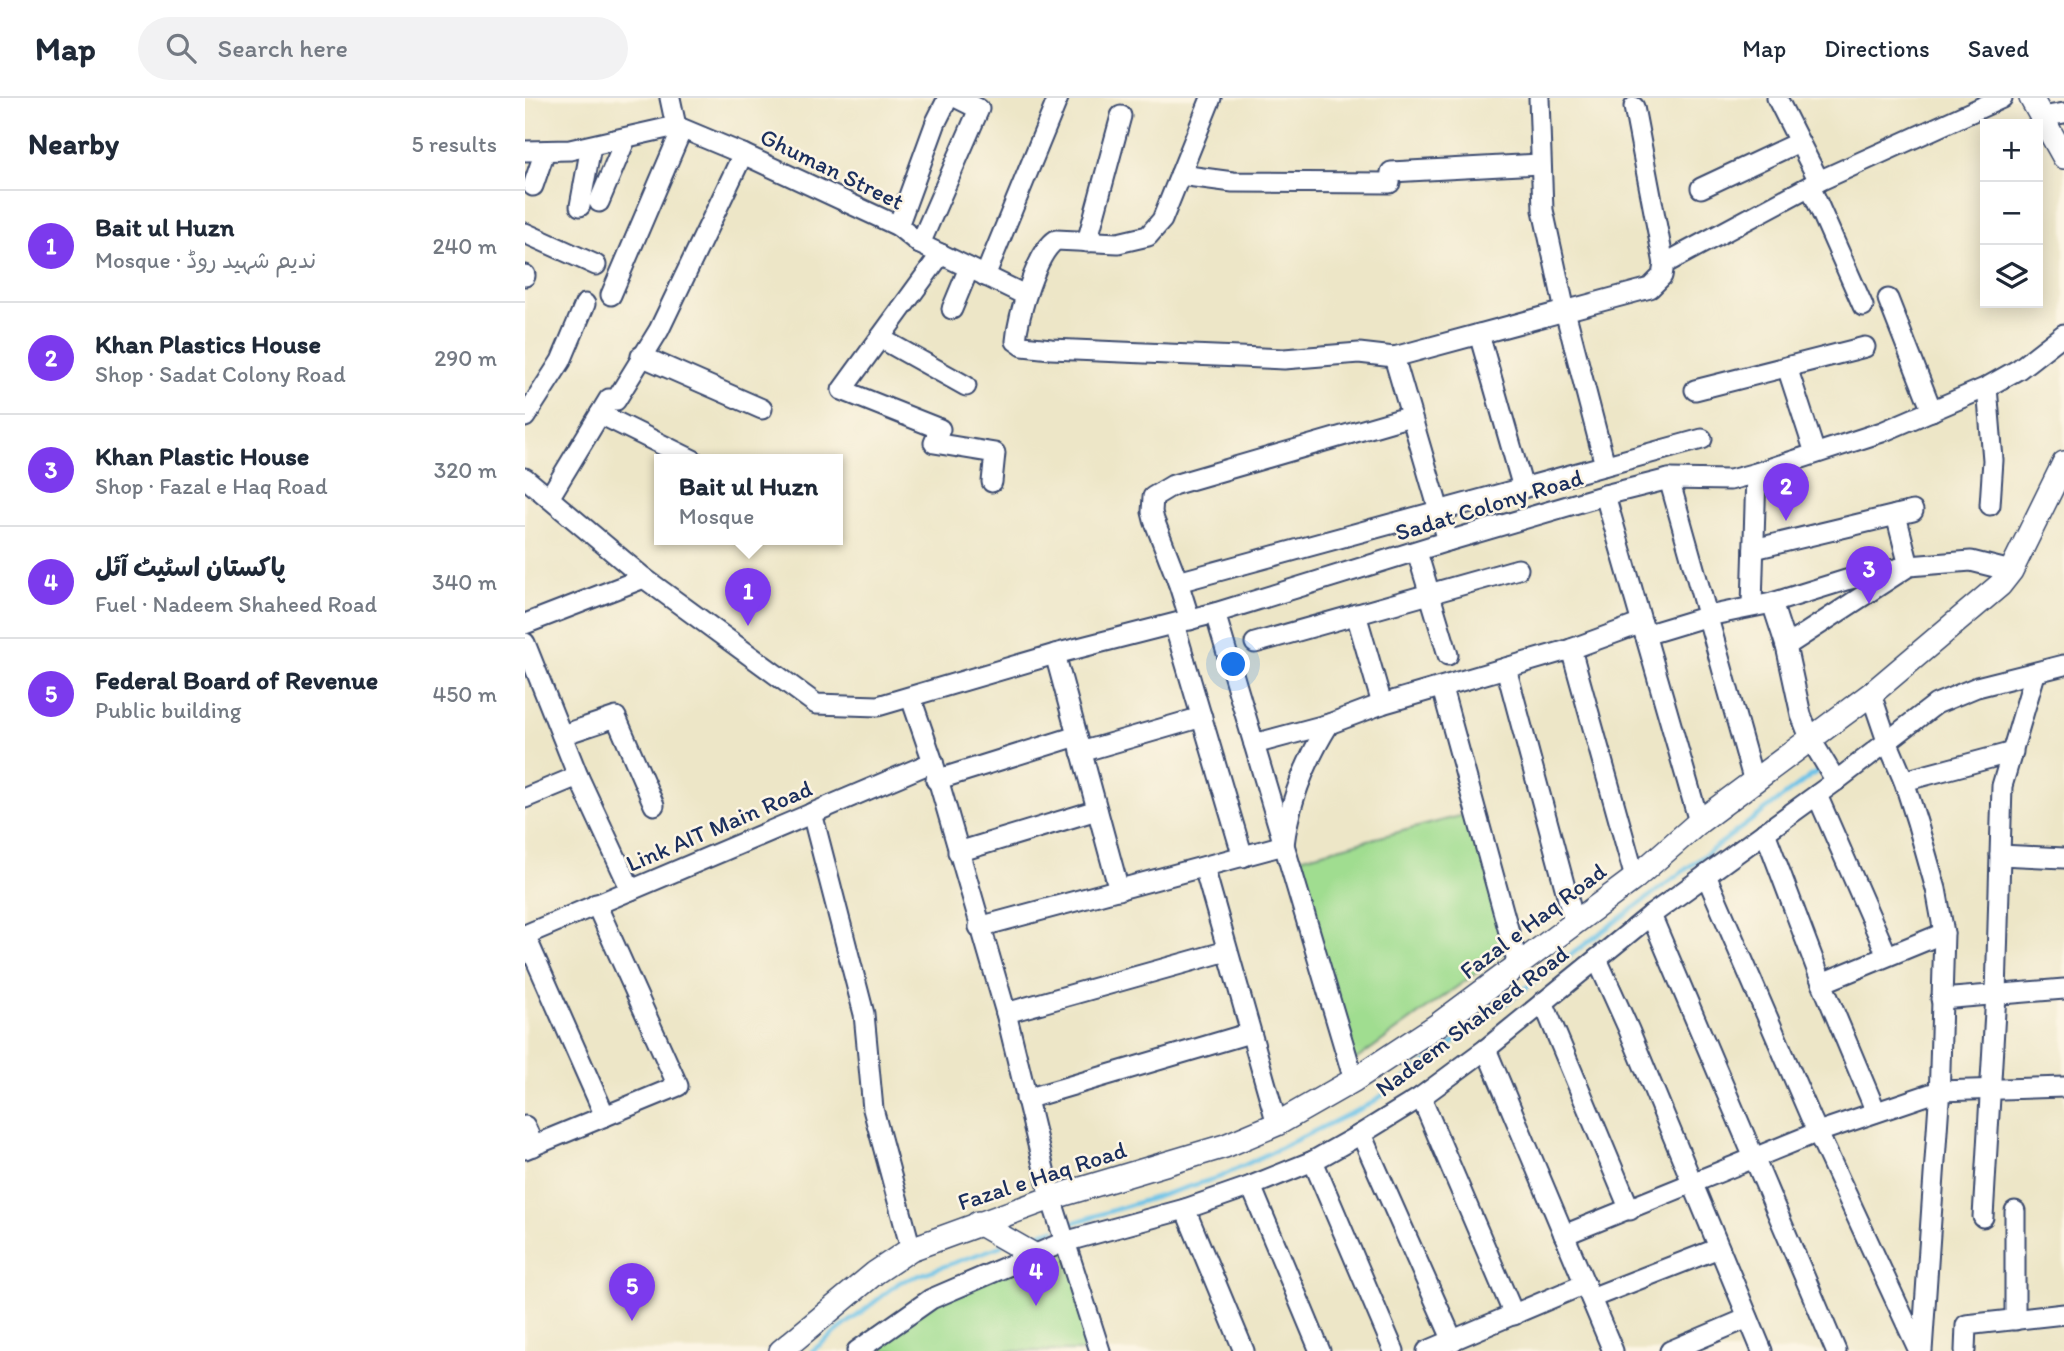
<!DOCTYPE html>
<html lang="en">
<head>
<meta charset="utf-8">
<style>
	body { margin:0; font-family:Itim,"Playpen Sans Arabic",sans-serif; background:#f2f2f3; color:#1f2937 }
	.controls { position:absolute; right:21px; top:21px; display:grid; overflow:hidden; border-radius:0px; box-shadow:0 4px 18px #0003 }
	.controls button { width:63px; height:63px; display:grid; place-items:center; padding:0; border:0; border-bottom:2px solid #e0e1e3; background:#fff; color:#1f2937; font:35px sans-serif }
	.you { position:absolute; left:709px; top:567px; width:24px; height:24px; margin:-18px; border:5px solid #fff; border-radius:50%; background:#1a73e8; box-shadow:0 0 0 10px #1a73e833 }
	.badge { display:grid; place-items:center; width:46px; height:46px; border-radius:50%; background:#7c3aed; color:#fff; font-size:23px; font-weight:700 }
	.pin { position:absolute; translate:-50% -58px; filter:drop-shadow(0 2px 4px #0008) }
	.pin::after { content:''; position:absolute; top:37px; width:24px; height:21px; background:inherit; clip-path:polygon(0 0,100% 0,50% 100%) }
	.popup { position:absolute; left:129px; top:356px; width:189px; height:91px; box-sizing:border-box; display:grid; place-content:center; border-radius:0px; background:#fff; filter:drop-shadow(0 2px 5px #0005); font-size:23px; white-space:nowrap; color:#747a83 }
	.popup b { font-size:26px; color:#1f2937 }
	.popup::after { content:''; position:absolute; left:50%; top:100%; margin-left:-14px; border:14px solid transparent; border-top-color:#fff }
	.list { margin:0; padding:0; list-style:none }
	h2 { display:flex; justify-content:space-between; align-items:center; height:91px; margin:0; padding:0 28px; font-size:30px }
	h2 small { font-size:23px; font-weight:400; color:#747a83 }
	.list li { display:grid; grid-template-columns:46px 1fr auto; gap:21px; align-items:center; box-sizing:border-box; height:112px; padding:0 28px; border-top:2px solid #e0e1e3 }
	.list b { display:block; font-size:26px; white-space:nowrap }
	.list p { margin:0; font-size:23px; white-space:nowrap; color:#747a83 }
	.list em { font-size:23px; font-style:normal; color:#747a83 }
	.icon { flex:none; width:38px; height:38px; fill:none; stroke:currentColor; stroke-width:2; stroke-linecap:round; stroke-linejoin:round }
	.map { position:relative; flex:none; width:1539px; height:1253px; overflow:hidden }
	header { display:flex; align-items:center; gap:42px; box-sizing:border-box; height:98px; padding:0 35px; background:#fff; border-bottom:2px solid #e0e1e3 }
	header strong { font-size:33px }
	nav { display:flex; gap:38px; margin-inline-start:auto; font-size:24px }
	.search { width:490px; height:63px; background:#f2f2f3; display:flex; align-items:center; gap:18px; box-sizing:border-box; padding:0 24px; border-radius:38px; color:#747a83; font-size:26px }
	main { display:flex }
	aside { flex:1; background:#fff }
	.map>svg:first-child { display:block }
	.green { fill:#a0dd90; stroke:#5e8677; stroke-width:2 }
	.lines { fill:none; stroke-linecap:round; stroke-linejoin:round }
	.stream { stroke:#6bc2e8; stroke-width:4.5 }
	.minor-casing { stroke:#3a4a6e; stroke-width:23 }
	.major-casing { stroke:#3a4a6e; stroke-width:26 }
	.minor { stroke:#fff; stroke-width:19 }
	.major { stroke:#fff; stroke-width:23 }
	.labels { text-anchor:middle; stroke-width:5; stroke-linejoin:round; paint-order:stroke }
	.street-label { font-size:24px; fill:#1b2f5e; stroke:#fcf5e5 }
</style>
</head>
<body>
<header>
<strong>Map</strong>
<div class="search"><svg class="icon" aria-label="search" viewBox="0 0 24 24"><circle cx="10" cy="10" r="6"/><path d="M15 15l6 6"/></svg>Search here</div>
<nav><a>Map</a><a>Directions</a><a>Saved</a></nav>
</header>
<main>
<aside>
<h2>Nearby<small>5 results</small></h2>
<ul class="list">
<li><span class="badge">1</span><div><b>Bait ul Huzn</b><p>Mosque · ندیم شہید روڈ</p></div><em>240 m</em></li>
<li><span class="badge">2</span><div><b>Khan Plastics House</b><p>Shop · Sadat Colony Road</p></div><em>290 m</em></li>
<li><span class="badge">3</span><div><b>Khan Plastic House</b><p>Shop · Fazal e Haq Road</p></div><em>320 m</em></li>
<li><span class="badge">4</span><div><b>پاکستان اسٹیٹ آئل</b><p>Fuel · Nadeem Shaheed Road</p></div><em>340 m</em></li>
<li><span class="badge">5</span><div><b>Federal Board of Revenue</b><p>Public building</p></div><em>450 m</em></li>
</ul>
</aside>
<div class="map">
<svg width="1539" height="1253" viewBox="0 0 1539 1253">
	<rect width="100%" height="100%" fill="#fcf5e5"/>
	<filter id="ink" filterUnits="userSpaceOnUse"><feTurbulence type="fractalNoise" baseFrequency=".0143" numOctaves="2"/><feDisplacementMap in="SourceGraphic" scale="14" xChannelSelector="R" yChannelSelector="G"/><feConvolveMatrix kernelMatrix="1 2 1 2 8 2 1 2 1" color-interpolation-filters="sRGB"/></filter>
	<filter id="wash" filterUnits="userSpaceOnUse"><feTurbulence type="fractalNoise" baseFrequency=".00686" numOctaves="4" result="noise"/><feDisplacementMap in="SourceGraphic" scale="28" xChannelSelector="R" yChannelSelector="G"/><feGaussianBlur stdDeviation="1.57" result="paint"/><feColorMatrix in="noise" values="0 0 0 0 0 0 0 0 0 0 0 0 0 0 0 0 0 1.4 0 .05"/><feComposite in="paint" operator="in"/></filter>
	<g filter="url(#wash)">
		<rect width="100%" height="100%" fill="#ede6c7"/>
		<g class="green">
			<polygon points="950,714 983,852 829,963 767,762"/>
			<polygon points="539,1144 575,1253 332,1253 406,1201"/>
		</g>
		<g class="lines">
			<g class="stream">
				<polyline points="541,1127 695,1079 847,1005 1294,672"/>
				<polyline points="497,1141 529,1131"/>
				<polyline points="287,1253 375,1184 476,1148"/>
			</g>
		</g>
	</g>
	<g filter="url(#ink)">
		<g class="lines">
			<defs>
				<g id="minor">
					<polyline points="145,0 151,28"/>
					<path d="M686,0L637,122L623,138L593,145L531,142C511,155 493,219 491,243L498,248L526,251L759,261L834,255L869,259L1125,190L1137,178L1139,166L1294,83"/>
					<polyline points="1014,0 1018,112 1040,213 1080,367"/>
					<polyline points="1252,0 1294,83 1477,0"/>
					<polyline points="1109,9 1139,166"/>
					<polyline points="1517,19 1539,15"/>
					<polyline points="0,53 45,52 151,28 218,56 373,128 395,146 500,197"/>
					<polyline points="655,77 708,84 865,85 866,74 1015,66"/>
					<polyline points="8,88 20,53"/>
					<polyline points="1285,88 1338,208"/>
					<polyline points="1176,90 1274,44"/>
					<polyline points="74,104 101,40"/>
					<polyline points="55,108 66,48"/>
					<polyline points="373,128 411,24 423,0"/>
					<polyline points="0,135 71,167"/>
					<polyline points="562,144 596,18"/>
					<polyline points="395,146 454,11 432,0"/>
					<polyline points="416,156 317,292 415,331 409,345 470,355 467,384"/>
					<polyline points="0,178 0,177"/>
					<polyline points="460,178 533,0"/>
					<polyline points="86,197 157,31"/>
					<polyline points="1363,201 1407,313"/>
					<polyline points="427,211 444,170"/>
					<polyline points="954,236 998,390"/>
					<polyline points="355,240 441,288"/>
					<polyline points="116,258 237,311"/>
					<polyline points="869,259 923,443"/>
					<polyline points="1262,269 1290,355"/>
					<polyline points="1462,289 1468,362 1465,407"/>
					<polyline points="1170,292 1340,249"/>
					<polyline points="75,316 168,362"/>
					<polyline points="0,319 36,263 60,206"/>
					<polyline points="0,380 119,480 291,606 353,608 530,556 690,515 923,443 1080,397 1144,381 1205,382 1231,375 1357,334 1462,289 1494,271 1539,236"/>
					<polyline points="1144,381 1229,684"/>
					<polyline points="1080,397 1174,724"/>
					<polyline points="24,400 84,301 91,302 134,232 218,56"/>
					<polyline points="1229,451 1388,413"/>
					<polyline points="892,454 923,557"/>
					<polyline points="653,484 1177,341"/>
					<polyline points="1247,505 1261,548 1276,617 1285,640 1311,683"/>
					<polyline points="1227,507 1231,375"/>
					<polyline points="690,515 829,982"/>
					<polyline points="831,516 857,606"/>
					<polyline points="665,522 653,484 629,422 627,414 628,399 648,387 886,318"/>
					<polyline points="0,526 119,480"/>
					<polyline points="649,526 718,759"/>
					<polyline points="1120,537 1183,518 1247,505 1321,482 1384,468 1446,463 1486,473"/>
					<polyline points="0,545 53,678 106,792"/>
					<polyline points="730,545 993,471"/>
					<polyline points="1261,548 1384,468 1371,417"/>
					<polyline points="1046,551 1110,780"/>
					<polyline points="530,556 594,792"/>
					<polyline points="981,570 1049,823"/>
					<polyline points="917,590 993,867"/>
					<polyline points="1346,596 1362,643 1379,683 1392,724 1411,791 1419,835 1414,1004 1397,1253"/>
					<polyline points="386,600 408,664 481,915 526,1100 575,1253"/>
					<polyline points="37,637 91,619 129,707"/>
					<polyline points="729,646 804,626 857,606 1046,551 1117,525"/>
					<polyline points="556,654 677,619"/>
					<polyline points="411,682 552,638"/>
					<polyline points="1379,683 1488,654"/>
					<polyline points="1292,697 1362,857"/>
					<polyline points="0,700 53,678"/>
					<polyline points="287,715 339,916 348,1011 386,1151"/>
					<polyline points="1240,734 1297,885 1351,1014"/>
					<polyline points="433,754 572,712"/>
					<polyline points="1475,757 1539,760"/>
					<polyline points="679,769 752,1026"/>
					<polyline points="1181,777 1286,1020 1394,1253"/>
					<polyline points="1126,817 1311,1253"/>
					<path d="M454,829L759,747C764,704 781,663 804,626"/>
					<polyline points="0,837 408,664"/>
					<polyline points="0,837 80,1018"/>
					<polyline points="1072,861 1104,932 1237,1253"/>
					<polyline points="1297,885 1419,835"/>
					<polyline points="1416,901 1539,891"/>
					<polyline points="1018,904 1105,1112"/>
					<polyline points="481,915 702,853"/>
					<polyline points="961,951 1088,1253"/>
					<polyline points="896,999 989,1217"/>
					<polyline points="501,1001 725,935"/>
					<polyline points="0,1028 9,1048"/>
					<polyline points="836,1036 928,1243"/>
					<polyline points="0,1051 153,988 71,806"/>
					<polyline points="788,1063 869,1253"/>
					<polyline points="726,1088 795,1253"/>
					<polyline points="660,1111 719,1253"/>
					<polyline points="1490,1113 1490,1222"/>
					<polyline points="1458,1119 1471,896 1477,688 1510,576"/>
					<polyline points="1039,1137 1293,1034 1414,993 1539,989"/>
					<polyline points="1066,1200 1194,1150"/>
					<polyline points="332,1253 406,1201 539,1144 660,1111 726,1088 788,1063 836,1036 896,999 961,951 1126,817 1311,683 1411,606 1452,589 1539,567"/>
					<polyline points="902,1253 1060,1186"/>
					<polyline points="1145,1253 1223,1220"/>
					<polyline points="1440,1253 1441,1227 1539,1216"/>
				</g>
				<g id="major">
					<polyline points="1506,0 1539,59"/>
					<polyline points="453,1125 509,1157"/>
					<polyline points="256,1253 350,1175 386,1151 526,1100 700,1048 752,1026 829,982 914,926 1110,780 1174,724 1346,596 1475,487 1486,473 1539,365"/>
				</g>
			</defs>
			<use href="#minor" class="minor-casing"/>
			<use href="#major" class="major-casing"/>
			<use href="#minor" class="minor"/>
			<use href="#major" class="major"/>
		</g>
	</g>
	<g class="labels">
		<g class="street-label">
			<text transform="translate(307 71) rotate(26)" y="8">Ghuman Street</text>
			<text transform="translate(964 407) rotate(-17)" y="8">Sadat Colony Road</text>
			<text transform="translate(194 728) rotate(-23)" y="8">Link AIT Main Road</text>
			<text transform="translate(1008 823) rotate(-37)" y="8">Fazal e Haq Road</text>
			<text transform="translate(947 923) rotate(-37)" y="8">Nadeem Shaheed Road</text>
			<text transform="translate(517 1078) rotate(-18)" y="8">Fazal e Haq Road</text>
		</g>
	</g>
</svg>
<div class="controls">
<button>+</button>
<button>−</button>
<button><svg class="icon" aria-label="layers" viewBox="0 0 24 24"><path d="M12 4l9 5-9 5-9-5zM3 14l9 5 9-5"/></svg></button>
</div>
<div class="you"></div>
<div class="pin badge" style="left:223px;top:528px">1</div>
<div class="popup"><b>Bait ul Huzn</b>Mosque</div>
<div class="pin badge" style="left:1261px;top:423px">2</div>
<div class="pin badge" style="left:1344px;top:506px">3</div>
<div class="pin badge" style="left:511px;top:1208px">4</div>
<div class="pin badge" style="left:107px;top:1223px">5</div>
</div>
</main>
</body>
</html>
